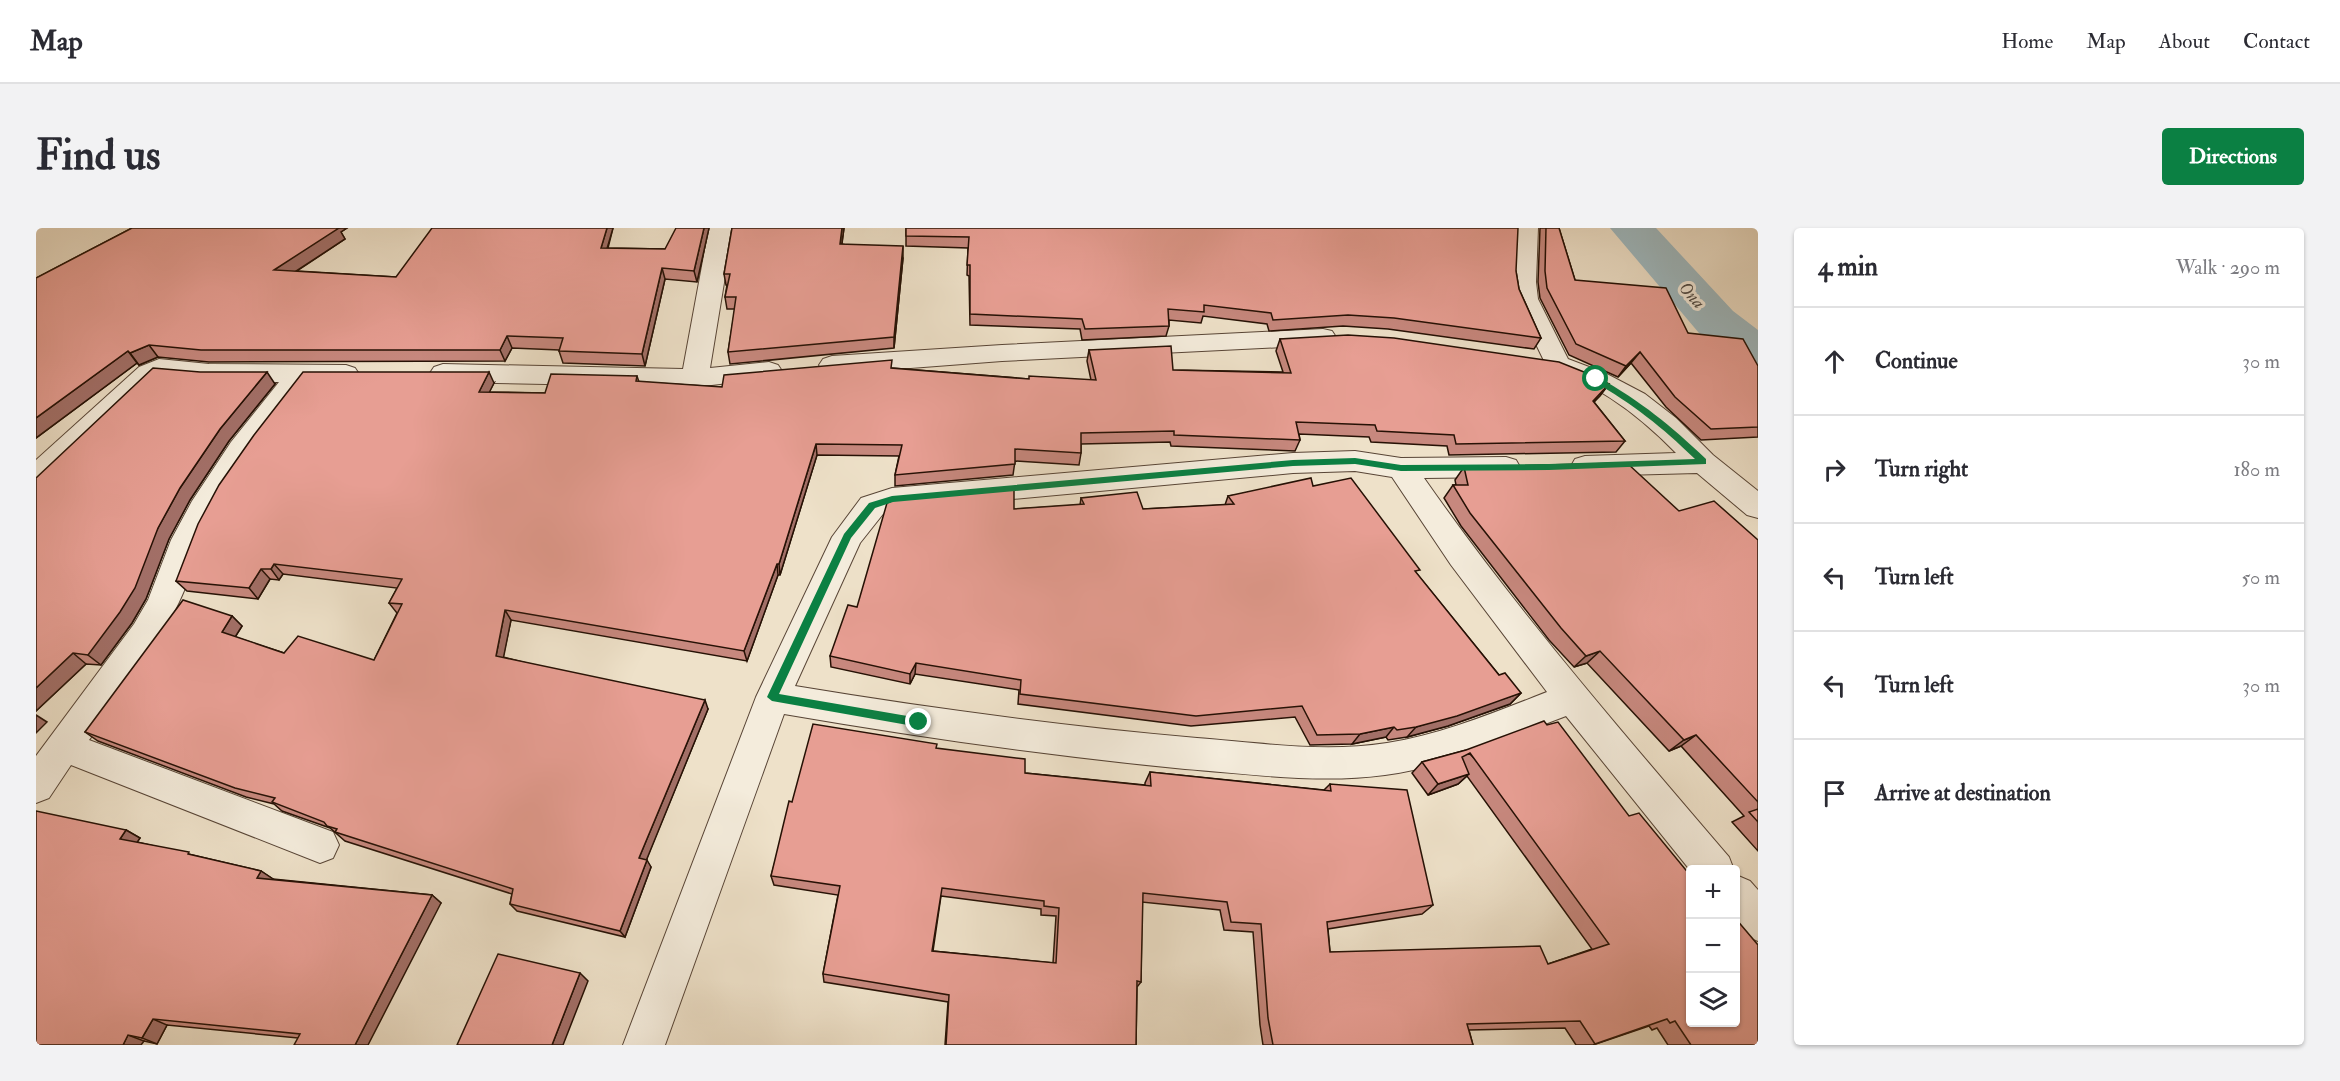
<!DOCTYPE html>
<html lang="en">
<head>
<meta charset="utf-8">
<style>
	body { margin:0; font-family:"IM FELL Double Pica",serif; background:#f2f2f3; color:#2b2b33 }
	.controls { position:absolute; right:18px; bottom:18px; display:grid; overflow:hidden; border-radius:6px; box-shadow:0 2px 4px #0004 }
	.controls button { width:54px; height:54px; display:grid; place-items:center; padding:0; border:0; border-bottom:2px solid #e1e1e2; background:#fff; color:#2b2b33; font:30px sans-serif }
	.stop { position:absolute; width:18px; height:18px; margin:-14px; border:4px solid #0b8043; border-radius:50%; background:#fff }
	.stop.end { background:#0b8043; border-color:#fff; box-shadow:0 2px 6px #0008 }
	.list { margin:0; padding:0; list-style:none }
	h2 { display:flex; justify-content:space-between; align-items:center; height:78px; margin:0; padding:0 24px; font-size:26px }
	h2 small { font-size:20px; font-weight:400; color:#7c7c81 }
	.list li { display:grid; grid-template-columns:39px 1fr auto; gap:18px; align-items:center; box-sizing:border-box; height:108px; padding:0 24px; border-top:2px solid #e1e1e2 }
	.list b { display:block; font-size:22px; white-space:nowrap }
	.list em { font-size:20px; font-style:normal; color:#7c7c81 }
	.icon { flex:none; width:33px; height:33px; fill:none; stroke:currentColor; stroke-width:2; stroke-linecap:round; stroke-linejoin:round }
	.map { position:relative; flex:none; width:1722px; height:817px; overflow:hidden; border-radius:6px }
	header { display:flex; align-items:center; gap:36px; box-sizing:border-box; height:84px; padding:0 30px; background:#fff; border-bottom:2px solid #e1e1e2 }
	header strong { font-size:28px }
	nav { display:flex; gap:33px; margin-inline-start:auto; font-size:21px }
	.intro { display:flex; align-items:center; justify-content:space-between; box-sizing:border-box; height:144px; padding:0 36px }
	h1 { margin:0; font-size:42px }
	.button { padding:15px 27px; border-radius:6px; background:#0b8043; color:#fff; font-size:21px; font-weight:700 }
	main { display:flex; gap:36px; padding:0 36px }
	aside { flex:1; background:#fff; border-radius:6px; box-shadow:0 2px 4px #0004 }
	.map>svg:first-child { display:block }
	.lines { fill:none; stroke-linecap:round; stroke-linejoin:round }
	.river { fill:#9fbac1; fill-rule:evenodd }
	.minor-casing { stroke:#584536; stroke-width:2 }
	.minor { fill:#f4ecdc; fill-rule:evenodd }
	.wall { fill:#c7887e; stroke:#261105; stroke-width:1.5; fill-rule:evenodd }
	.shaded-wall { fill:#a26f67; stroke:#261105; stroke-width:1.5 }
	.building { fill:#e79e93; stroke:#261105; stroke-width:1.5; fill-rule:evenodd }
	.route { fill:#0b8043 }
	.labels { text-anchor:middle; stroke-width:6; stroke-linejoin:round; paint-order:stroke }
	.far-water-label { font-size:18px; font-style:italic; fill:#504c47; stroke:#f4ecdc }
</style>
</head>
<body>
<header>
<strong>Map</strong>
<nav><a>Home</a><a>Map</a><a>About</a><a>Contact</a></nav>
</header>
<div class="intro"><h1>Find us</h1><a class="button">Directions</a></div>
<main>
<div class="map">
<svg width="1722" height="817" viewBox="0 0 1722 817">
	<rect width="100%" height="100%" fill="#eee1c9"/>
	<filter id="stains"><feTurbulence type="fractalNoise" baseFrequency=".00333" numOctaves="4"/><feColorMatrix values="0 0 0 0 .2 0 0 0 0 .09 0 0 0 0 .02 0 0 0 .5 -.17"/></filter>
	<radialGradient id="worn" r=".72"><stop offset=".6" stop-color="#630" stop-opacity="0"/><stop offset="1" stop-color="#630" stop-opacity=".3"/></radialGradient>
	<g class="lines">
		<polygon class="river" points="1574,0 1620,0 1697,83 1722,102 1722,143 1704,139 1663,105"/>
		<defs>
			<g id="minor">
				<polygon points="673,0 697,0 674,140 733,134 742,137 746,143 742,149 659,159 407,154 398,151 394,145 398,139 407,136 647,141"/>
				<path d="M1478,0H1502L1500,54L1502,71L1532,131L1569,145L1609,166L1640,190L1677,227L1722,263V290L1711,287L1661,245L1549,248L1539,245L1535,238L1539,231L1549,228L1640,225C1605,189 1560,154 1512,141L1478,71L1476,54Z"/>
				<polygon points="1287,101 1296,103 1300,109 1296,115 1287,117 966,133 796,146 787,143 783,137 787,131 796,128 966,117"/>
				<path d="M123,131L173,136L310,137L319,140L323,146L319,152L310,155H273C239,196 205,238 179,285C164,313 157,345 143,374C120,423 86,468 53,512L297,604L303,617L297,630L284,635L35,537L13,570L0,575V528L98,396L112,372L135,312L156,273L195,214L243,154H173L126,149L10,256L0,260V232L103,139Z"/>
				<path d="M1319,223L1365,230L1470,229L1480,232L1484,239L1480,246L1470,249L1388,250C1481,383 1587,505 1693,629L1698,642H1654L1530,488C1471,510 1412,539 1349,547C1282,556 1216,546 1149,541C1015,528 881,509 748,486L629,817H587L720,469L796,309L825,270L856,260L1257,225ZM1319,243L1356,249L1415,337L1511,464C1459,484 1407,506 1351,515C1288,525 1224,515 1161,510C1026,498 892,480 759,458L824,315L847,286L858,282L1257,245Z"/>
				<polygon points="1700,647 1714,653 1722,662 1722,713 1708,707 1700,696"/>
			</g>
		</defs>
		<use href="#minor" class="minor-casing"/>
		<use href="#minor" class="minor"/>
	</g>
	<g class="wall">
		<polygon points="96,0 311,0 305,4 309,11 261,43 360,49 577,0 572,20 629,21 673,0 661,54 629,51 609,138 527,135 523,123 523,122 476,120 469,133 173,134 122,129 103,137 101,135 0,210 0,50"/>
		<polygon points="696,0 808,0 806,16 867,30 858,120 694,136 692,124 699,81 691,81 689,69 691,57 690,57 688,46"/>
		<polygon points="870,0 1480,43 1483,61 1505,110 1498,121 1352,101 1307,98 1233,103 1231,96 1167,88 1165,95 1133,92 1133,98 1130,108 1046,112 1044,101 934,97 933,48 931,47 932,20 870,18"/>
		<polygon points="1504,0 1523,0 1539,52 1652,105 1722,138 1722,209 1665,212 1630,179 1595,135 1582,149 1533,127 1504,70 1502,54"/>
		<polygon points="1244,111 1573,156 1558,174 1589,213 1580,224 1413,227 1411,218 1335,214 1333,209 1263,206 1264,212 1259,223 1135,218 1134,214 1045,216 1045,225 1043,237 979,233 977,247 859,258 859,247 863,228 781,227 744,347 742,347 711,433 475,392 467,429 672,481 610,632 615,639 589,709 481,683 474,676 476,666 309,613 294,600 246,583 238,576 210,569 62,513 49,504 196,388 206,398 199,409 248,425 338,432 361,385 353,375 361,360 247,346 243,352 234,351 222,371 151,363 140,353 458,155 453,164 509,165 601,148 603,154 686,159 856,140 993,151 1055,152 1051,133 1053,122 1137,142 1247,144 1240,123"/>
		<polygon points="239,156 193,213 154,272 133,311 110,371 96,395 65,437 50,436 0,483 0,250"/>
		<polygon points="1428,239 1643,283 1722,312 1722,623 1696,594 1708,588 1645,518 1633,523 1551,435 1538,439 1513,412 1425,298 1408,270 1417,257 1420,257 1419,252"/>
		<polygon points="1277,258 1381,346 1463,447 1485,465 1474,476 1412,498 1371,509 1352,512 1350,509 1316,516 1274,517 1259,489 1155,498 982,476 983,462 879,446 874,456 795,439 794,428 821,379 978,281 1044,277 1045,270 1107,281 1189,277 1192,268"/>
		<path d="M901,521L989,545L1109,557V555L1114,544L1288,562L1294,556L1397,677L1386,686L1292,701L1294,724L1512,736L1556,721L1431,548L1422,556L1392,567L1376,545L1386,534L1430,522L1722,817H1632L1621,800L1616,802L1613,798L1557,817H1540L1529,800L1433,802L1437,817H1227L1224,797L1217,704L1188,702L1184,682L1106,674L1105,754L1101,759L1100,817H909L912,774L788,754L787,746L802,667L738,657L735,648L756,574ZM905,668L1005,681V687L1020,688L1017,735L897,723Z"/>
		<polygon points="90,602 104,610 101,614 225,643 237,651 396,667 405,675 262,810 131,797 121,816 108,813 0,817"/>
	</g>
	<g class="shaded-wall">
		<polygon points="295,0 311,0 305,4 309,11 245,53 238,42"/>
		<polygon points="571,0 577,0 568,31 565,20"/>
		<polygon points="668,0 673,0 661,54 658,43"/>
		<polygon points="806,0 808,0 804,28 804,16"/>
		<polygon points="867,18 867,30 858,120 858,109"/>
		<polygon points="626,40 629,51 609,138 606,126"/>
		<polygon points="471,108 476,120 469,133 464,122"/>
		<polygon points="113,117 122,129 103,137 94,125"/>
		<polygon points="92,123 101,135 0,210 0,190"/>
		<polygon points="1604,124 1595,135 1582,149 1590,138"/>
		<polygon points="231,144 239,156 193,213 154,272 133,311 110,371 96,395 65,437 52,427 144,260 184,201"/>
		<polygon points="453,144 458,155 448,175 443,164"/>
		<polygon points="1573,156 1564,168 1548,184 1557,173"/>
		<polygon points="780,216 781,227 744,347 743,336"/>
		<polygon points="238,336 247,346 243,352 235,341"/>
		<polygon points="741,336 742,347 711,433 708,423"/>
		<polygon points="225,341 234,351 222,371 213,360"/>
		<polygon points="469,382 475,392 466,437 460,428"/>
		<polygon points="196,388 206,398 196,414 186,404"/>
		<polygon points="1564,423 1551,435 1538,439 1550,428"/>
		<polygon points="37,425 50,436 0,483 0,460"/>
		<polygon points="880,435 879,446 874,456 874,446"/>
		<polygon points="1485,465 1474,476 1412,498 1371,509 1380,499"/>
		<polygon points="669,472 672,481 608,638 603,630"/>
		<polygon points="0,487 11,494 0,505"/>
		<polygon points="1358,499 1350,509 1316,516 1324,506"/>
		<polygon points="1660,507 1645,518 1633,523 1648,512"/>
		<polygon points="1433,546 1422,556 1392,567 1402,556"/>
		<polygon points="90,602 104,610 98,619 84,611"/>
		<polygon points="611,632 615,639 589,709 584,703"/>
		<polygon points="225,643 237,651 233,658 221,650"/>
		<polygon points="396,667 405,675 332,817 319,817"/>
		<polygon points="544,745 552,753 527,817 516,817"/>
		<polygon points="117,791 131,797 121,816 106,810"/>
		<polygon points="92,807 108,813 105,817 87,817"/>
	</g>
	<g class="building">
		<polygon points="96,0 303,0 238,42 360,49 396,0 571,0 565,20 629,21 640,0 668,0 658,43 626,40 606,126 523,123 527,110 471,108 464,122 165,122 113,117 94,125 92,123 0,190 0,50"/>
		<polygon points="696,0 806,0 804,16 867,18 858,109 692,124 700,69 689,69 694,46 688,46"/>
		<polygon points="870,0 1482,0 1480,43 1483,61 1505,110 1358,90 1312,87 1237,92 1235,85 1168,77 1168,84 1132,81 1133,98 1049,101 1046,91 934,86 934,37 931,37 933,9 870,8"/>
		<polygon points="1510,0 1523,0 1539,52 1630,60 1652,105 1707,111 1722,138 1722,199 1675,201 1639,169 1604,124 1590,138 1540,116 1511,60 1509,43"/>
		<polygon points="1312,107 1358,110 1523,134 1558,148 1573,156 1557,173 1589,213 1420,216 1418,207 1341,203 1339,197 1260,194 1264,212 1138,207 1138,203 1045,205 1045,225 979,221 979,236 859,247 866,217 780,216 743,336 741,336 708,423 469,382 460,428 669,472 603,630 611,632 584,703 474,676 477,661 299,604 301,601 291,598 288,594 236,574 239,570 199,560 49,504 147,372 196,388 186,404 248,425 262,408 338,432 366,376 353,375 366,351 238,336 235,341 225,341 213,360 140,353 162,296 183,257 218,207 267,144 453,144 443,164 509,165 515,146 601,148 600,153 686,159 688,147 856,132 855,140 993,151 993,148 1060,152 1053,122 1135,118 1137,142 1255,145 1244,111"/>
		<polygon points="117,140 164,144 231,144 184,201 144,260 122,300 99,360 84,384 52,427 37,425 0,460 0,250"/>
		<polygon points="1591,235 1643,283 1678,273 1722,312 1722,574 1660,507 1648,512 1564,423 1550,428 1525,400 1434,285 1417,257 1432,257 1428,239"/>
		<polygon points="1275,250 1277,258 1315,250 1384,342 1379,343 1463,447 1469,445 1485,465 1421,488 1380,499 1361,502 1358,499 1324,506 1281,507 1266,478 1160,488 984,466 985,452 880,435 874,446 794,428 812,377 821,379 851,275 858,272 978,261 978,281 1048,276 1045,270 1101,264 1107,281 1198,276 1192,268"/>
		<path d="M1508,493L1511,497L1522,494L1593,588L1603,585L1654,647V795H1700V691L1722,717V817H1655L1639,793L1634,795L1631,791L1559,816L1544,793L1431,796L1437,817H1237L1232,790L1225,696L1195,694L1191,674L1107,665L1105,754L1101,753L1100,817H910L913,767L787,746L804,658L735,648L753,573L756,574L777,496L901,516L900,520L989,531V545L1115,558L1114,544L1295,563L1294,556L1371,562L1397,677L1291,694L1294,724L1504,718L1512,736L1573,716L1434,525L1426,529L1433,546L1402,556L1386,534L1430,522ZM906,660L1008,673V678L1023,680L1020,735L896,723Z"/>
		<polygon points="1722,581 1722,594 1713,584"/>
		<polygon points="0,583 90,602 84,611 153,624 152,626 225,643 221,650 396,667 319,817 258,817 264,806 117,791 106,810 92,807 87,817 0,817"/>
		<polygon points="462,726 544,745 516,817 421,817"/>
	</g>
	<path class="route" d="M1557,149H1562C1607,175 1633,196 1670,231V236L1513,242L1365,243L1319,236L1257,238L857,274L839,280L815,310L743,466L883,490L887,491V498L883,499L736,473L731,469L808,306L833,275L856,268L1257,232L1319,230L1365,237L1513,236L1659,231C1625,198 1598,177 1557,153Z"/>
	<g class="labels">
		<g class="far-water-label">
			<text transform="translate(1656 67) rotate(48)" y="6">Ona</text>
		</g>
	</g>
	<rect width="100%" height="100%" filter="url(#stains)"/>
	<rect width="100%" height="100%" fill="url(#worn)"/>
</svg>
<div class="controls">
<button>+</button>
<button>−</button>
<button><svg class="icon" aria-label="layers" viewBox="0 0 24 24"><path d="M12 4l9 5-9 5-9-5zM3 14l9 5 9-5"/></svg></button>
</div>
<div class="stop" style="left:1560px;top:151px"></div>
<div class="stop end" style="left:883px;top:494px"></div>
</div>
<aside>
<h2>4 min<small>Walk · 290 m</small></h2>
<ul class="list">
<li><svg class="icon" aria-label="ahead" viewBox="0 0 24 24"><path d="M12 20V5M6 11l6-6 6 6"/></svg><div><b>Continue</b></div><em>30 m</em></li>
<li><svg class="icon" aria-label="right" viewBox="0 0 24 24"><path d="M7 20v-9h11M14 6l5 5-5 5"/></svg><div><b>Turn right</b></div><em>180 m</em></li>
<li><svg class="icon" aria-label="left" viewBox="0 0 24 24"><path d="M17 20v-9H6M10 6l-5 5 5 5"/></svg><div><b>Turn left</b></div><em>50 m</em></li>
<li><svg class="icon" aria-label="left" viewBox="0 0 24 24"><path d="M17 20v-9H6M10 6l-5 5 5 5"/></svg><div><b>Turn left</b></div><em>30 m</em></li>
<li><svg class="icon" aria-label="arrive" viewBox="0 0 24 24"><path d="M6 21V4h12l-3 4 3 4H6"/></svg><div><b>Arrive at destination</b></div></li>
</ul>
</aside>
</main>
</body>
</html>
